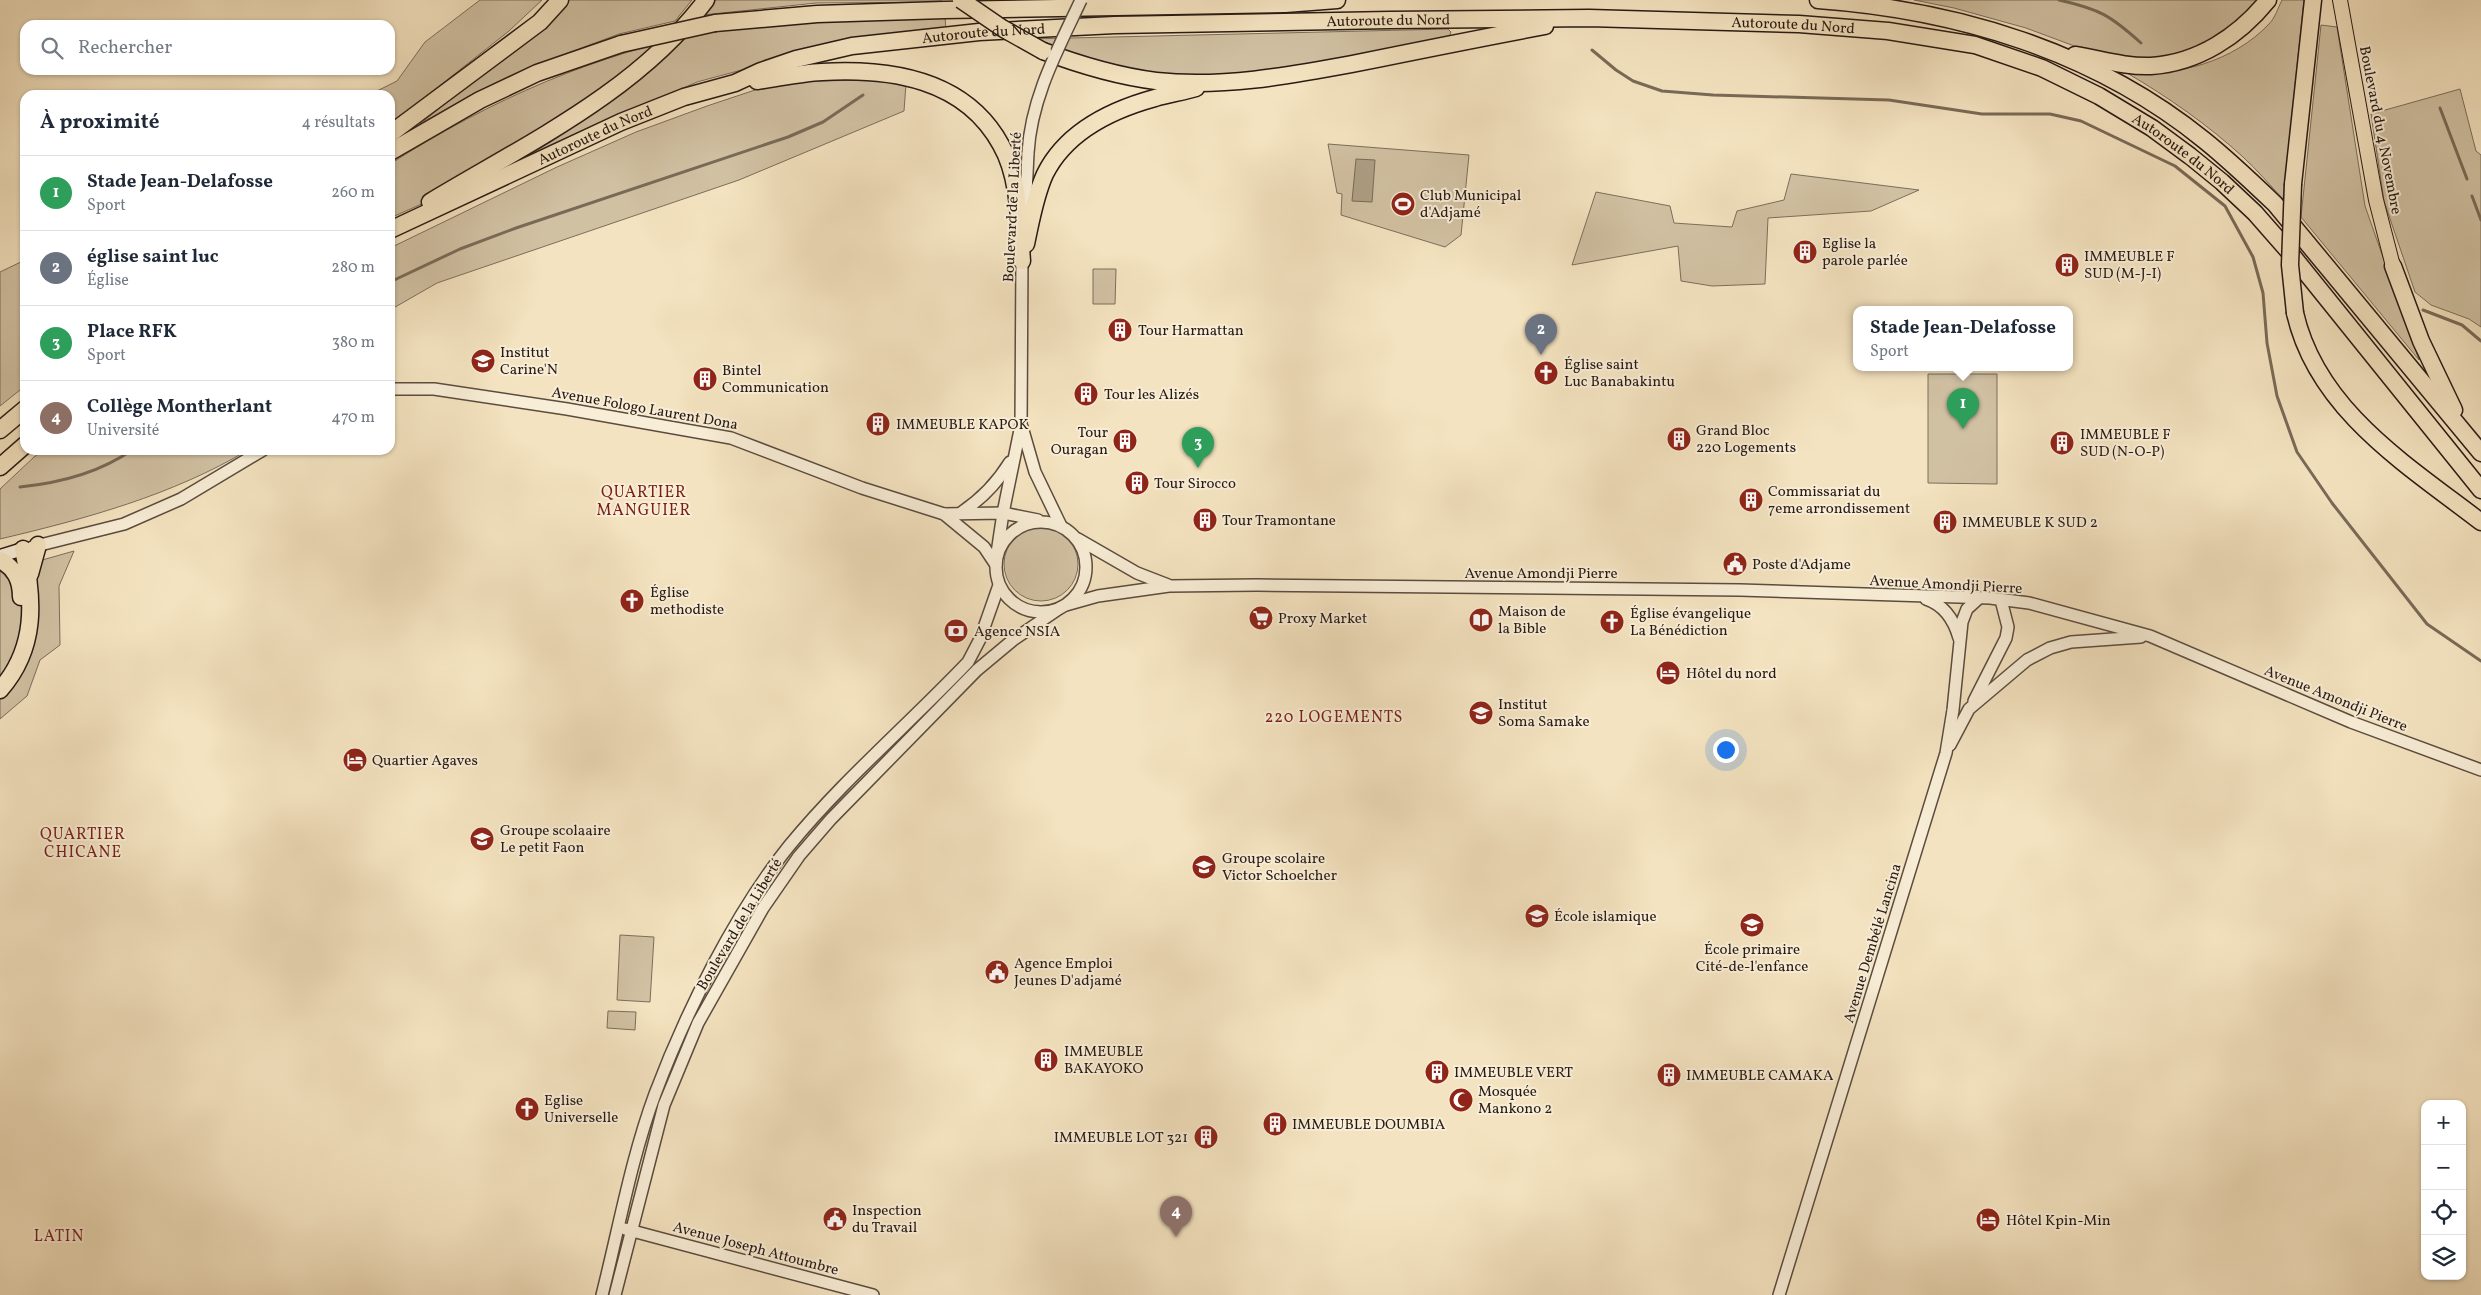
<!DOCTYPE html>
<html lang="fr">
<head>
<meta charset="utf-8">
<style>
	body { margin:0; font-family:Vollkorn,serif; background:#f6f6f7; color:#1f2937 }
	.controls { position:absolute; right:15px; bottom:15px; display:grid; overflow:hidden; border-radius:10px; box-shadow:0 1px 4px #0004 }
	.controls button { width:45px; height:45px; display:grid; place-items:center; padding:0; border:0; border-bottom:1px solid #e0e1e3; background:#fff; color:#1f2937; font:25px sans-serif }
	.you { position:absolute; left:1725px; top:749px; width:18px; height:18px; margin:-12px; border:4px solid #fff; border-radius:50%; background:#1a73e8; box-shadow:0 0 0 8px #1a73e833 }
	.badge { display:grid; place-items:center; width:32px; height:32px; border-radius:50%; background:#d93025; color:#fff; font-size:16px; font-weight:700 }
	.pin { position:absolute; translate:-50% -41px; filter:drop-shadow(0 1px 2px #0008) }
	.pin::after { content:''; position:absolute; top:26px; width:18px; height:15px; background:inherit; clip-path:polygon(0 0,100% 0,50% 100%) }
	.popup { position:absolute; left:1853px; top:306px; width:220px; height:65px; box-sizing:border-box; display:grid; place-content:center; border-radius:10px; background:#fff; filter:drop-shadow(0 1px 4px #0005); font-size:16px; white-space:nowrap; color:#747a83 }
	.popup b { font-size:19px; color:#1f2937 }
	.popup::after { content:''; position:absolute; left:50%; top:100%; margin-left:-10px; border:10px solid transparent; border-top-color:#fff }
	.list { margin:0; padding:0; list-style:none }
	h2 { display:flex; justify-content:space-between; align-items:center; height:65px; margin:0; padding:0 20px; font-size:21px }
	h2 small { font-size:16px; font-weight:400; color:#747a83 }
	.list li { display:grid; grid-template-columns:32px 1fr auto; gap:15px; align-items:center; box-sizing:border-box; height:75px; padding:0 20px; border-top:1px solid #e0e1e3 }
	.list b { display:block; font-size:19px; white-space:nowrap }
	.list p { margin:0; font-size:16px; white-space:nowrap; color:#747a83 }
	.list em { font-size:16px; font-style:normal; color:#747a83 }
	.icon { flex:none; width:28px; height:28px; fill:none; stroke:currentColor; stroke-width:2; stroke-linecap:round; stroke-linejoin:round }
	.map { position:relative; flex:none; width:2481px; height:1295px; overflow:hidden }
	.search { position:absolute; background:#fff; box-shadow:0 1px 4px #0004; left:20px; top:20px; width:375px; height:55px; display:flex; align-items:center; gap:12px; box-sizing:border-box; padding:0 18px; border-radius:15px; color:#747a83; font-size:19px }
	.panel { position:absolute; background:#fff; box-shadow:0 1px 4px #0004; left:20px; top:90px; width:375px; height:365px; border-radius:15px }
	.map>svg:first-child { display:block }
	.green { fill:#d1c1a3; stroke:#7c6e5c }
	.water { fill:#af9f86; stroke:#796a58 }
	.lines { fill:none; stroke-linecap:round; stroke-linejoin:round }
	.stream { stroke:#796a58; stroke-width:3 }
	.tertiary-casing { stroke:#5b4c3f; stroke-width:14 }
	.secondary-casing { stroke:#281a14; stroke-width:15 }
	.primary-casing { stroke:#281a14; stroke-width:16 }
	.motorway-casing { stroke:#281a14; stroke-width:19 }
	.tertiary { stroke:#f8edd6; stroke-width:11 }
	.secondary { stroke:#f8edd6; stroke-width:12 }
	.primary { stroke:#f4e3c0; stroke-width:14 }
	.motorway { stroke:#f4e3c0; stroke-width:16 }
	.tertiary-bridge-casing { stroke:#5b4c3f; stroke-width:14; stroke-linecap:butt }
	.motorway-bridge-casing { stroke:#281a14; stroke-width:19; stroke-linecap:butt }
	.tertiary-bridge { stroke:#f8edd6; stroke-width:11 }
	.motorway-bridge { stroke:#f4e3c0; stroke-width:16 }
	.labels { text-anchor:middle; stroke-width:4; stroke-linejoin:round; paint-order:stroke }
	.street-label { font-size:15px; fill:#281a14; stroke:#f8edd6 }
	.poi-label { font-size:15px; fill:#281a14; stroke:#f8edd6; text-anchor:start }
	.neighbourhood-label { font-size:16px; letter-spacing:1px; fill:#7a1f14; stroke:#f8edd6 }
</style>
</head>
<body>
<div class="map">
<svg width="2481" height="1295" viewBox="0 0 2481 1295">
	<rect width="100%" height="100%" fill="#f4e3c0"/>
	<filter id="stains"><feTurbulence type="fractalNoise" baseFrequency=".004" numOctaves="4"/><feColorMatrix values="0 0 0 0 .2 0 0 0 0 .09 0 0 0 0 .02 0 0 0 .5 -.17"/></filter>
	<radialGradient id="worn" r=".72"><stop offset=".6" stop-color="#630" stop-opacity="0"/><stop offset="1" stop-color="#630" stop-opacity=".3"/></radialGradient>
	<g class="green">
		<polygon points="480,0 542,0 509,31 390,125 390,95 369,95 397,81 425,42"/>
		<polygon points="565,0 692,0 675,21 619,34 536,65 476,92 420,124 521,42"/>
		<polygon points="716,0 941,0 942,2 816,3 703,15"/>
		<polygon points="1914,0 2258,0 2231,28 2189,51 2149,59 2085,50 2026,28 1954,8"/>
		<path d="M2282,0H2304L2283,199C2270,185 2257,170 2243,157C2208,125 2168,97 2127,73C2178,76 2233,62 2269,24C2275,18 2278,8 2282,0Z"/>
		<path d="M945,18L946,29L749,68L697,82L390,218V164C490,100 597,53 714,31C731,28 750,28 767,26C826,21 886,19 945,18Z"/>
		<polygon points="2321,25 2337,27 2365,206 2419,360 2301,217"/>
		<path d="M1448,29L1451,32L1449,37C1340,60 1227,90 1115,67C1086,61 1057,49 1029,39Z"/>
		<polygon points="883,80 906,84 904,111 739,180 437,283 390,310 390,248 557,167 636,132 707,106 761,88 807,81"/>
		<polygon points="2460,89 2476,151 2481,155 2481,327 2469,319 2431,305 2415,292 2384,201 2371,114"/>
		<polygon points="1328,144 1469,155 1461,235 1445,247 1341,215 1342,194 1337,193"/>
		<polygon points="1791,174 1919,190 1871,211 1768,218 1765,284 1712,286 1681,281 1678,246 1572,265 1596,192 1670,206 1674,223 1732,227 1737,211 1784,200"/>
		<polygon points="25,260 25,386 0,406 0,272"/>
		<polygon points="1093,269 1116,269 1115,304 1093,304"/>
		<polygon points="1928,374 1997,374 1997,484 1928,483"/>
		<path d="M44,450H248C173,495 85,519 0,539V489L34,457Z"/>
		<circle cx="1041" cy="564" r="37"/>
		<polygon points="74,551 59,586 60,645 40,660 27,696 0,719 0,572"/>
		<polygon points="620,935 654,937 650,1002 617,1000"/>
		<polygon points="608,1011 636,1012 635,1030 607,1028"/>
	</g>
	<polygon class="water" points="1356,159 1375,160 1372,202 1352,201"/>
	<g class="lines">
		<g class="stream">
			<path d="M2059,0C2099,9 2110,15 2141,43"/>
			<polyline points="1592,50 1616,70 1633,81 1662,91 1713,95 1889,100 1982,114 2050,114 2081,121 2175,166 2225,206 2253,257 2263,293 2267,343 2277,396 2297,452 2332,503 2427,624 2481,661"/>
			<polyline points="2440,108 2467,179"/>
			<polyline points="2472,196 2481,220"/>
			<polyline points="390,282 460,249 516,228 788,137 823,122 863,95"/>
			<polyline points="2423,310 2462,325 2481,341"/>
			<path d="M20,487C59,483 99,473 132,450"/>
		</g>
		<defs>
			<g id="tertiary">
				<polyline points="1025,214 1028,153"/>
				<polyline points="390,389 434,389 567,409 731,438 862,488 944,514 984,547 996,565"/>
				<polyline points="1022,427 1035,472 1061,526"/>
				<path d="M962,512C983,498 997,483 1010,462"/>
				<polyline points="944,514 1003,513 1038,520"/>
				<circle cx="1041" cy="567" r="45"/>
				<polyline points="1078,539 1137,573 1168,585"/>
				<polyline points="32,547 124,524 181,499 263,450"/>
				<polyline points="997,553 1003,513 1021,425 1022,255"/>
				<path d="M1926,599C1944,605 1954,620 1959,638"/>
				<polyline points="1066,605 1098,596 1169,586 1257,585 1740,590 1990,598 2029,603 2150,636 2351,722 2481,770"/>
				<polyline points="1974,701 2006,638 2008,627 2001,600"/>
				<polyline points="1950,745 1969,709 2027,660 2050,648 2071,642 2141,637"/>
				<polyline points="625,1229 873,1295"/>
				<path d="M602,1295C619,1228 631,1159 655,1094C685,1014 735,913 789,846C843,780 909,724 968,662L980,639L999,585"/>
				<polyline points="615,1295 664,1105 698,1023 763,908 799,856 831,819 977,670 1013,640 1060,608"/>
				<polyline points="1779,1295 1946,753 1953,710 1962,622 1967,609 1978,599"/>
			</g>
			<polyline id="secondary" points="0,556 23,549"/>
			<polyline id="primary" points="2340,0 2376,200 2393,266"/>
			<g id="motorway">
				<path d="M1818,0C1957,10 2094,51 2204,140C2229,160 2252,182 2275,204L2481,453"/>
				<polyline points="715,23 817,14 944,10 1285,4 1337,0"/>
				<path d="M1043,51C1080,65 1117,76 1156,81C1222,88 1287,76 1352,64C1416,51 1480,38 1545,26"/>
				<path d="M2075,55C2100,59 2125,67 2151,66C2198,63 2239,36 2268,0"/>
				<path d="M757,81C779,78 800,73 822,72C891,68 965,79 1001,145C1020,178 1019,224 1022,261"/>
				<polyline points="390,134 540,22 560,0"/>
				<polyline points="390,152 480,100 537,73 621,44"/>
				<polyline points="2293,184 2313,0"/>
				<path d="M430,202C526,144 637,92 706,0"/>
				<path id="s1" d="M390,230L621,122L684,97L735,83L761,71L796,59L852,46L979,32L1115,25L1390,20L1589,18L1799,24L1888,31L1975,45L2042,68L2099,96L2152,128L2190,156L2222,182L2255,213L2291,254L2481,490"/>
				<path d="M1026,244C1031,221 1035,196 1045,174C1066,132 1111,110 1155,98C1168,94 1183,92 1196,88"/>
				<polyline points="2393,266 2421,341 2454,410"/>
				<path d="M2295,313C2317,410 2407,465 2481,522"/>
				<polyline points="0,430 25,409"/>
				<polyline points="0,467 25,445"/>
				<path d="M0,560C15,568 21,580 21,597"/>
				<polyline points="30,574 38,545"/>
				<path d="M0,690C37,648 34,600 23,549"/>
			</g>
		</defs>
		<use href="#tertiary" class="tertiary-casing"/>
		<use href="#secondary" class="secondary-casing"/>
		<use href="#primary" class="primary-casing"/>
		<use href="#motorway" class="motorway-casing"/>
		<use href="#tertiary" class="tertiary"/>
		<use href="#secondary" class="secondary"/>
		<use href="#primary" class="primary"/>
		<use href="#motorway" class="motorway"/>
		<defs>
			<path id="tertiary-bridge" d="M1028,153C1031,98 1058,49 1081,0"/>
			<g id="motorway-bridge">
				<polyline points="961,0 1002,28 1043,51"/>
				<polyline points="621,44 715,23"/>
				<polyline points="2293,184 2290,265 2295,313"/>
			</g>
		</defs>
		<use href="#tertiary-bridge" class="tertiary-bridge-casing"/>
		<use href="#motorway-bridge" class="motorway-bridge-casing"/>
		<use href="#tertiary-bridge" class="tertiary-bridge"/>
		<use href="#motorway-bridge" class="motorway-bridge"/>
	</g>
	<defs>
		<symbol id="stadium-disc" viewBox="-11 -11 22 22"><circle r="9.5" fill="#8f2418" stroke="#f8edd6"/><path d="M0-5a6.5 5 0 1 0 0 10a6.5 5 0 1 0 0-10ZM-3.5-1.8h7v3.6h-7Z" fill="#fff"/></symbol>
		<symbol id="building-disc" viewBox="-11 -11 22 22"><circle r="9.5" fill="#8f2418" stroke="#f8edd6"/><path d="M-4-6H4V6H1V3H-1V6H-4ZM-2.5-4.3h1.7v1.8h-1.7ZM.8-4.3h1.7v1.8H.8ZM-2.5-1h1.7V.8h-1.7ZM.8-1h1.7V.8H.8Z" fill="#fff"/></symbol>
		<symbol id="university-disc" viewBox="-11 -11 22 22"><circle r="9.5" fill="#8f2418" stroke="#f8edd6"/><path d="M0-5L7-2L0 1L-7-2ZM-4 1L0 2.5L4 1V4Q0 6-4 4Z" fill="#fff"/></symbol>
		<symbol id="church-disc" viewBox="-11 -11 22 22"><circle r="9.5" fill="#8f2418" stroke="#f8edd6"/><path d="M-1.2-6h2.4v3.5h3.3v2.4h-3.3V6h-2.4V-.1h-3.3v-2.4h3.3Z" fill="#fff"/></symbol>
		<symbol id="civic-disc" viewBox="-11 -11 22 22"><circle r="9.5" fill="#8f2418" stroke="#f8edd6"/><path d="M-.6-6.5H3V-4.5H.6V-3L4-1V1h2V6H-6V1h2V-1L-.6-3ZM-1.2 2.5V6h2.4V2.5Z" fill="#fff"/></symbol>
		<symbol id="supermarket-disc" viewBox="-11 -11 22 22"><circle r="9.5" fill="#8f2418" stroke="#f8edd6"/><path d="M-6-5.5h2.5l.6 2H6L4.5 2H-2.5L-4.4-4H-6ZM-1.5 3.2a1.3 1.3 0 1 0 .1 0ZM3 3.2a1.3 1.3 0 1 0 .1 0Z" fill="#fff"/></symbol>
		<symbol id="library-disc" viewBox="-11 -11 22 22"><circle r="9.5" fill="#8f2418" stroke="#f8edd6"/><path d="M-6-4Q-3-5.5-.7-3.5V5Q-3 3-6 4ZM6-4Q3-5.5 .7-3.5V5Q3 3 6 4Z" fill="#fff"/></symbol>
		<symbol id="bank-disc" viewBox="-11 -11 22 22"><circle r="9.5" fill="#8f2418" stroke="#f8edd6"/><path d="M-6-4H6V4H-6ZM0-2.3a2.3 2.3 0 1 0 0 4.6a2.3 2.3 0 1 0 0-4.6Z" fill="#fff"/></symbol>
		<symbol id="hotel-disc" viewBox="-11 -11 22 22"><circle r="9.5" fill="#8f2418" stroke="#f8edd6"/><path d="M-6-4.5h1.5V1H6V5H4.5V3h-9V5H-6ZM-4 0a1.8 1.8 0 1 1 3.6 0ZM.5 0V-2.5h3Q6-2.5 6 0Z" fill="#fff"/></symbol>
		<symbol id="school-disc" viewBox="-11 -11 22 22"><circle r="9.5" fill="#8f2418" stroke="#f8edd6"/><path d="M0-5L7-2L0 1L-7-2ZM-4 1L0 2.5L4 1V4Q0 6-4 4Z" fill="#fff"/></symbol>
		<symbol id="mosque-disc" viewBox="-11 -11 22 22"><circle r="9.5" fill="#8f2418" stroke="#f8edd6"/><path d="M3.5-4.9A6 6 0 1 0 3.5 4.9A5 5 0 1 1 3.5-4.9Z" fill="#fff"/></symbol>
	</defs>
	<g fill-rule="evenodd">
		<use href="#stadium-disc" x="1389" y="190" width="28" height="28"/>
		<use href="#building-disc" x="1791" y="238" width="28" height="28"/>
		<use href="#building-disc" x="2053" y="251" width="28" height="28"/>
		<use href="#building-disc" x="1106" y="316" width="28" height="28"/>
		<use href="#university-disc" x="469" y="347" width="28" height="28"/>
		<use href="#church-disc" x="1532" y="359" width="28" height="28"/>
		<use href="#building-disc" x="691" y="365" width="28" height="28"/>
		<use href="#building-disc" x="1072" y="380" width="28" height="28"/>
		<use href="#building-disc" x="864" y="410" width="28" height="28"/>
		<use href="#building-disc" x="1665" y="425" width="28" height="28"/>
		<use href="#building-disc" x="1111" y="427" width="28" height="28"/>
		<use href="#building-disc" x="2048" y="429" width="28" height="28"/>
		<use href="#building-disc" x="1123" y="469" width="28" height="28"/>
		<use href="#building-disc" x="1737" y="486" width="28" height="28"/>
		<use href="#building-disc" x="1191" y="506" width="28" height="28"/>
		<use href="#building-disc" x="1931" y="508" width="28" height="28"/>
		<use href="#civic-disc" x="1721" y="550" width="28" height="28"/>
		<use href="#church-disc" x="618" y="587" width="28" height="28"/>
		<use href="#supermarket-disc" x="1247" y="604" width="28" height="28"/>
		<use href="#library-disc" x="1467" y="606" width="28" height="28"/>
		<use href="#church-disc" x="1598" y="608" width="28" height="28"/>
		<use href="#bank-disc" x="942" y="617" width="28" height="28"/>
		<use href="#hotel-disc" x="1654" y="659" width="28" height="28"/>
		<use href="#school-disc" x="1467" y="699" width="28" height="28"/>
		<use href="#hotel-disc" x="341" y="746" width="28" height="28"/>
		<use href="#school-disc" x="468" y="825" width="28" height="28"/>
		<use href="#university-disc" x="1190" y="853" width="28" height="28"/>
		<use href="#school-disc" x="1523" y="902" width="28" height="28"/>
		<use href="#school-disc" x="1738" y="911" width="28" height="28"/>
		<use href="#civic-disc" x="983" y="958" width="28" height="28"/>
		<use href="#building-disc" x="1032" y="1046" width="28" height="28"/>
		<use href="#building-disc" x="1423" y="1058" width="28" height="28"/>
		<use href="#building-disc" x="1655" y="1061" width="28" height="28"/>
		<use href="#mosque-disc" x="1447" y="1086" width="28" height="28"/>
		<use href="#church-disc" x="513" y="1095" width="28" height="28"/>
		<use href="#building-disc" x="1261" y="1110" width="28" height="28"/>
		<use href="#building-disc" x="1192" y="1123" width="28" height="28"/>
		<use href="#civic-disc" x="821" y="1205" width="28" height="28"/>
		<use href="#hotel-disc" x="1974" y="1206" width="28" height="28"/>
	</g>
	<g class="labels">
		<g class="street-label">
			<text dy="5" stroke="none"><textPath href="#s1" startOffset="1036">Autoroute du Nord</textPath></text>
			<text dy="5" stroke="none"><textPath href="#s1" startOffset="1441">Autoroute du Nord</textPath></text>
			<text dy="5" stroke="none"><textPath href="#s1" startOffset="631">Autoroute du Nord</textPath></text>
			<text transform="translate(2381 130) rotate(79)" y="5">Boulevard du 4 Novembre</text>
			<text dy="5" stroke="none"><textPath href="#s1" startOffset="226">Autoroute du Nord</textPath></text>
			<text dy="5" stroke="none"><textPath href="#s1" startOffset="1861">Autoroute du Nord</textPath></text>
			<text transform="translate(1012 207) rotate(-87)" y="5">Boulevard de la Liberté</text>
			<text transform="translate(645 408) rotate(10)" y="5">Avenue Fologo Laurent Dona</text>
			<text x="1541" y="578">Avenue Amondji Pierre</text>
			<text transform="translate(1946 584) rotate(3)" y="5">Avenue Amondji Pierre</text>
			<text transform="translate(2336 698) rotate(22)" y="5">Avenue Amondji Pierre</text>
			<text transform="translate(739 924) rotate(-59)" y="5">Boulevard de la Liberté</text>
			<text transform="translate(1872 943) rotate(-73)" y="5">Avenue Dembélé Lancina</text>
			<text transform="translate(756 1248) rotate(15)" y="5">Avenue Joseph Attoumbre</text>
		</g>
		<g class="poi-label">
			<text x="1420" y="200">Club Municipal<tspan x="1420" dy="17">d'Adjamé</tspan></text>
			<text x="1822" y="248">Eglise la<tspan x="1822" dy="17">parole parlée</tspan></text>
			<text x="2084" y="261">IMMEUBLE F<tspan x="2084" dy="17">SUD (M-J-I)</tspan></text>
			<text x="1138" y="335">Tour Harmattan</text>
			<text x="500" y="357">Institut<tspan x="500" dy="17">Carine'N</tspan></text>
			<text x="1564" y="369">Église saint<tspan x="1564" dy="17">Luc Banabakintu</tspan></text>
			<text x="722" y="375">Bintel<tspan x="722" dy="17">Communication</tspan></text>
			<text x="1104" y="399">Tour les Alizés</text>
			<text x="896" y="429">IMMEUBLE KAPOK</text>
			<text x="1696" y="435">Grand Bloc<tspan x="1696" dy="17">220 Logements</tspan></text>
			<text x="1108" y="437" text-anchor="end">Tour<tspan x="1108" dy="17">Ouragan</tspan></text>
			<text x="2080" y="439">IMMEUBLE F<tspan x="2080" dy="17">SUD (N-O-P)</tspan></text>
			<text x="1154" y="488">Tour Sirocco</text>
			<text x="1768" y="496">Commissariat du<tspan x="1768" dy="17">7eme arrondissement</tspan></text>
			<text x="1222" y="525">Tour Tramontane</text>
			<text x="1962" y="527">IMMEUBLE K SUD 2</text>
			<text x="1752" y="569">Poste d'Adjame</text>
			<text x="650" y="597">Église<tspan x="650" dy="17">methodiste</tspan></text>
			<text x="1498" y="616">Maison de<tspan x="1498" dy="17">la Bible</tspan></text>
			<text x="1630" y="618">Église évangelique<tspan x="1630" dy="17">La Bénédiction</tspan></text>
			<text x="1278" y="623">Proxy Market</text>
			<text x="974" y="636">Agence NSIA</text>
			<text x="1686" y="678">Hôtel du nord</text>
			<text x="1498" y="709">Institut<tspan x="1498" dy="17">Soma Samake</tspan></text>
			<text x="372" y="765">Quartier Agaves</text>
			<text x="500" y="835">Groupe scolaaire<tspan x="500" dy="17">Le petit Faon</tspan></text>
			<text x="1222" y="863">Groupe scolaire<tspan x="1222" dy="17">Victor Schoelcher</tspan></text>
			<text x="1554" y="921">École islamique</text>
			<text x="1752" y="954" text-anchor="middle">École primaire<tspan x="1752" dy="17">Cité-de-l'enfance</tspan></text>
			<text x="1014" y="968">Agence Emploi<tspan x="1014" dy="17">Jeunes D'adjamé</tspan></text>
			<text x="1064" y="1056">IMMEUBLE<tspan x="1064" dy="17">BAKAYOKO</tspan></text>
			<text x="1454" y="1077">IMMEUBLE VERT</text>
			<text x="1686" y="1080">IMMEUBLE CAMAKA</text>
			<text x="1478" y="1096">Mosquée<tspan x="1478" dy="17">Mankono 2</tspan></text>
			<text x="544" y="1105">Eglise<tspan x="544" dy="17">Universelle</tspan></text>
			<text x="1292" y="1129">IMMEUBLE DOUMBIA</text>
			<text x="1188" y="1142" text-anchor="end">IMMEUBLE LOT 321</text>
			<text x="852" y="1215">Inspection<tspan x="852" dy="17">du Travail</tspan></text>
			<text x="2006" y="1225">Hôtel Kpin-Min</text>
		</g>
		<g class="neighbourhood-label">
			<text x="644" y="497">QUARTIER<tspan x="644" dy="18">MANGUIER</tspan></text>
			<text x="1334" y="722">220 LOGEMENTS</text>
			<text x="83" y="839">QUARTIER<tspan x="83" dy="18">CHICANE</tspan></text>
			<text x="59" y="1241">LATIN</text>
		</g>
	</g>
	<rect width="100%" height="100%" filter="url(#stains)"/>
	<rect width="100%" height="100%" fill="url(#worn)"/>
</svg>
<div class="controls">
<button>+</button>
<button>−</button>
<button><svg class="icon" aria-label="locate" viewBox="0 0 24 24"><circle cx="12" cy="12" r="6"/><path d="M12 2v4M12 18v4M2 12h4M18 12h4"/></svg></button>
<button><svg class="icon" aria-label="layers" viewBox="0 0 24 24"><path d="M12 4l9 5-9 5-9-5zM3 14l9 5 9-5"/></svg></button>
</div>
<div class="you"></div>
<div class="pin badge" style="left:1963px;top:429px;background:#2e9e5b">1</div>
<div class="popup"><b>Stade Jean-Delafosse</b>Sport</div>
<div class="pin badge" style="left:1541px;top:355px;background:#6b7280">2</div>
<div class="pin badge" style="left:1198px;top:468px;background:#2e9e5b">3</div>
<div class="pin badge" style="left:1176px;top:1237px;background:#8d6e63">4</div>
<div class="search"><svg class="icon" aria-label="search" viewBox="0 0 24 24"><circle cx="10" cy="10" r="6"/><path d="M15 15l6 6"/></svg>Rechercher</div>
<section class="panel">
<h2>À proximité<small>4 résultats</small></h2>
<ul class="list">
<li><span class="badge" style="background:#2e9e5b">1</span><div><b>Stade Jean-Delafosse</b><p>Sport</p></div><em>260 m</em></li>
<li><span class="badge" style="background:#6b7280">2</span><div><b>église saint luc</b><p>Église</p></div><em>280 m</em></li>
<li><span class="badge" style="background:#2e9e5b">3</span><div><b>Place RFK</b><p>Sport</p></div><em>380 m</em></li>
<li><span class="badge" style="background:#8d6e63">4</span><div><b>Collège Montherlant</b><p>Université</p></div><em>470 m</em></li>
</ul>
</section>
</div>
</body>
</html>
